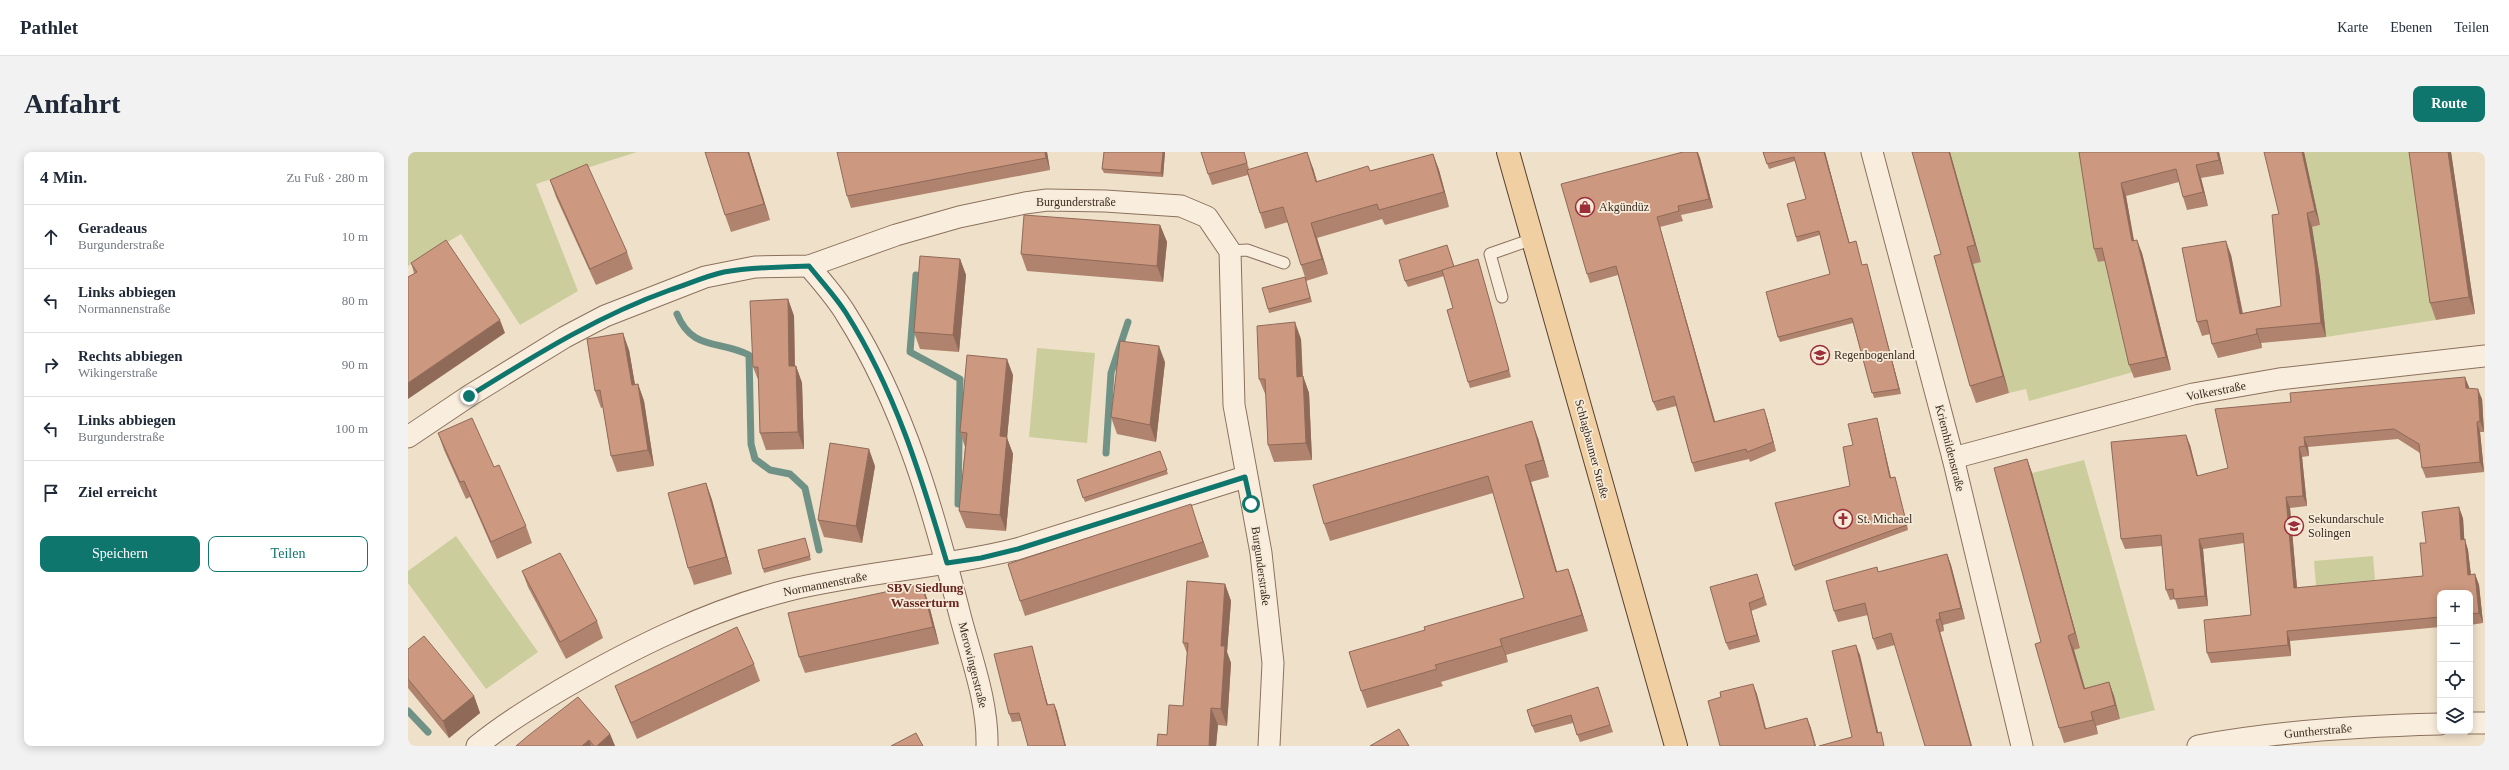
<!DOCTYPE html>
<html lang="de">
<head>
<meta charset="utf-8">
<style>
	body { margin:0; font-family:"Times New Roman",serif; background:#f2f2f3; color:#1f2937 }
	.controls { position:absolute; right:12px; bottom:12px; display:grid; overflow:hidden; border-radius:8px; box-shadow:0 2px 10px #0003 }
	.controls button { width:36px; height:36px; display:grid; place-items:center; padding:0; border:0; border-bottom:1px solid #e0e1e3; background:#fff; color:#1f2937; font:20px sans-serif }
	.stop { position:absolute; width:12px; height:12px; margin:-9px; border:3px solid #0f766e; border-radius:50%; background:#fff }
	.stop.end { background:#0f766e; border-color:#fff; box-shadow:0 1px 4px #0008 }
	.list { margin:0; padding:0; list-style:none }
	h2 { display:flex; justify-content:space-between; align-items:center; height:52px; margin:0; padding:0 16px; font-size:17px }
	h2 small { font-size:13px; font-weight:400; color:#747a83 }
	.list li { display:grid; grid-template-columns:26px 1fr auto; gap:12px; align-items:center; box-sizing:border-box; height:64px; padding:0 16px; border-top:1px solid #e0e1e3 }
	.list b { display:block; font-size:15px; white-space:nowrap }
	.list p { margin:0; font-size:13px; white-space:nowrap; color:#747a83 }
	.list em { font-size:13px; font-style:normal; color:#747a83 }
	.actions { display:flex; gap:8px; padding:12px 16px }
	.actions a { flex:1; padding:9px 0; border:1px solid #0f766e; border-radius:8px; text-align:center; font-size:14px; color:#0f766e }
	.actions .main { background:#0f766e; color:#fff }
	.icon { flex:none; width:22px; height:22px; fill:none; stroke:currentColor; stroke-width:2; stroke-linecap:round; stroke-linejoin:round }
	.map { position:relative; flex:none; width:2077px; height:594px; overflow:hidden; border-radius:8px }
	header { display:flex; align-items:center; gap:24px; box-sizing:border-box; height:56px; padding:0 20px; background:#fff; border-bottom:1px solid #e0e1e3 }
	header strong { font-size:19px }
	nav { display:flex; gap:22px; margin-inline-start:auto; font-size:14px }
	.intro { display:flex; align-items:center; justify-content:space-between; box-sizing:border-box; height:96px; padding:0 24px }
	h1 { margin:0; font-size:28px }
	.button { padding:10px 18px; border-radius:8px; background:#0f766e; color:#fff; font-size:14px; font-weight:700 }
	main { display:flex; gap:24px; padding:0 24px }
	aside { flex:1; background:#fff; border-radius:8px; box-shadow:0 2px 10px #0003 }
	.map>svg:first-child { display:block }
	.green { fill:#cccd9c }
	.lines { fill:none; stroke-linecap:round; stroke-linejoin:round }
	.stream { stroke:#709286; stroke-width:7 }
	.lane-casing { stroke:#8b715d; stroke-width:13 }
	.street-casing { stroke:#8b715d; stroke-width:23 }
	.primary-casing { stroke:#594031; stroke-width:24 }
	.lane { stroke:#f9eedd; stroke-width:11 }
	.street { stroke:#f9eedd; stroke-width:21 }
	.primary { stroke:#f0d0a2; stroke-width:22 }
	.wall { fill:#af836d }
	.shaded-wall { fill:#8f6a59 }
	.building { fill:#cc987f; stroke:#8f6a59 }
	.route { stroke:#0f766e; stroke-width:5 }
	.labels { text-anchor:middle; stroke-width:3.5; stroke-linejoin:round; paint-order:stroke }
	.street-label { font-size:12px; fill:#3c2b21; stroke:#f6ebd9 }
	.poi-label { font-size:12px; fill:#3c2b21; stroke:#f6ebd9; text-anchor:start }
	.neighbourhood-label { font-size:13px; font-weight:bold; fill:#682820; stroke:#f6ebd9 }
</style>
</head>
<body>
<header>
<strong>Pathlet</strong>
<nav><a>Karte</a><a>Ebenen</a><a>Teilen</a></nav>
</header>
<div class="intro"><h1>Anfahrt</h1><a class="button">Route</a></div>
<main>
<aside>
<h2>4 Min.<small>Zu Fuß · 280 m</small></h2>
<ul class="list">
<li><svg class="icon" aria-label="ahead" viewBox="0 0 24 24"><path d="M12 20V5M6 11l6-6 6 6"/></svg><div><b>Geradeaus</b><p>Burgunderstraße</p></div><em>10 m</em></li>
<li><svg class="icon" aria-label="left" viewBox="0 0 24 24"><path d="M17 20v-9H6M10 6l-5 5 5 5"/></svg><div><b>Links abbiegen</b><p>Normannenstraße</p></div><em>80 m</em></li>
<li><svg class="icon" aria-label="right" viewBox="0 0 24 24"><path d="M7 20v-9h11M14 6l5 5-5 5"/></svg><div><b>Rechts abbiegen</b><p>Wikingerstraße</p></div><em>90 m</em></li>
<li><svg class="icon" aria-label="left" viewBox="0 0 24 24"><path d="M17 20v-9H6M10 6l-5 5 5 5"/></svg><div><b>Links abbiegen</b><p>Burgunderstraße</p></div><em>100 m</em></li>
<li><svg class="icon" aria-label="arrive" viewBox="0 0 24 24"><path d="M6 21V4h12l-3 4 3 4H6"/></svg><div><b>Ziel erreicht</b></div></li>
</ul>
<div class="actions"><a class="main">Speichern</a><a>Teilen</a></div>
</aside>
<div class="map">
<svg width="2077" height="594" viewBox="0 0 2077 594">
	<rect width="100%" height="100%" fill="#efe0c9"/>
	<g class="green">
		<polygon points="0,0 229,0 128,32 170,139 112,173 53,82 0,114"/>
		<polygon points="1542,0 1674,0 1690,110 1698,109 1725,220 1621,249 1618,237 1601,241 1565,112 1573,109"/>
		<polygon points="1896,0 2005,0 2028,168 1918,185 1912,125 1904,75 1912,73"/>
		<polygon points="629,196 687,201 679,291 621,285"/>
		<polygon points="1676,308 1747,558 1712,567 1706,544 1681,551 1666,498 1672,495 1624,321"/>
		<polygon points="48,384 130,500 78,537 0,431 0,419"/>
		<polygon points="1965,404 1967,428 1908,434 1906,409"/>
	</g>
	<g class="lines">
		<g class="stream">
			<polyline points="508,123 502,200 552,227 550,352"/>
			<path d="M269,162C284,199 312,188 341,203L343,292L347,307L362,318L382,322L397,336L411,398"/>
			<polyline points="698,301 703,221 720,170"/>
			<polyline points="0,559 20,580"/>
		</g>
		<defs>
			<g id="lane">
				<polyline points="822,99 839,98 876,111"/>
				<polyline points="1094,145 1082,102 1125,87"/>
			</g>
			<g id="street">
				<polyline points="1464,0 1545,306 1614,594"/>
				<path d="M401,114C413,129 428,145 438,162C497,255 526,361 553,467C564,508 580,551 579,594"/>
				<polyline points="0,285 61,244 157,185 197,164 297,125 347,115 401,114 488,83 551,65 617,51 639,48 697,49 773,54 799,65 822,99 826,253 853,401 865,511 861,594"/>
				<polyline points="1545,306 1785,242 1871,227 2077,204"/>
				<polyline points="2062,571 2077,571"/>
				<path d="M69,594C96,572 124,555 154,537C225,496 301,458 381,438C456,420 534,416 609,397L837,325"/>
				<path d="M1790,594C1869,579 1951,574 2032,572"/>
			</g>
			<polyline id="primary" points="1100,0 1268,594"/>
		</defs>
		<use href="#lane" class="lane-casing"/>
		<use href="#street" class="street-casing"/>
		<use href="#primary" class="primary-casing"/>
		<use href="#lane" class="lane"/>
		<use href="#street" class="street"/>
		<use href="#primary" class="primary"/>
	</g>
	<g class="wall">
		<polygon points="297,0 341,0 362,68 323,80 317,63"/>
		<polygon points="639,0 642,18 443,56 439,44"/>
		<polygon points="696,0 757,0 755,25 696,21 694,17"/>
		<polygon points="836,0 841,17 905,16 909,29 962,19 1025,2 1031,18 1041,55 977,73 974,67 909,86 920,122 898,129 904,150 861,161 860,157 897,125 893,113 880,70 857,77 852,61 840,23 804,33 800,22"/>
		<polygon points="1275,0 1290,0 1292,6 1305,56 1273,63 1275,69 1252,75 1307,270 1359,266 1368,299 1342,310 1341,307 1287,320 1284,311 1268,254 1249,259 1245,250 1210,123 1182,131 1179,122"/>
		<polygon points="1355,0 1417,0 1441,91 1448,89 1454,113 1460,117 1493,242 1466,246 1445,171 1372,190 1370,185 1422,122 1412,83 1389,90 1388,85 1398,47 1387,9 1361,17"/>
		<polygon points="1542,0 1573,110 1565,112 1601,241 1568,251 1562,234 1533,102"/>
		<polygon points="1671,0 1811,0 1816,22 1793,26 1800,54 1779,58 1775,45 1771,30 1718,44 1726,88 1734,101 1763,218 1726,226 1721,213 1697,109 1690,110 1686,97"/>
		<polygon points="1896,0 1912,73 1904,75 1912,126 1918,185 1853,191 1854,196 1810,206 1804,192 1802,182 1794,184 1789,170 1823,103 1835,161 1873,154 1871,62"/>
		<polygon points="2001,0 2043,0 2067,162 2028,168 2022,151"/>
		<polygon points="142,28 219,100 225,117 188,133 148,45"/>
		<polygon points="752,73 759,90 755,130 619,119 613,102"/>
		<polygon points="1041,99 1046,114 1070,107 1103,225 1062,236 1060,230 1045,156 1036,124 1000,135 997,129"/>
		<polygon points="552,107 558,123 551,200 512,197 506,180"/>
		<polygon points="3,111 97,181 6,121"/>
		<polygon points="380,147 386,164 387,214 388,214 394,231 396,297 358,298 352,281 351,230 345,215"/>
		<polygon points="893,187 895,224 901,241 904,308 866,310 860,293 858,244 851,227"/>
		<polygon points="221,198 227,233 230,232 236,249 246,314 209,320 203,304 195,255 193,256 187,239"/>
		<polygon points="757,210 748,290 709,282 703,265"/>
		<polygon points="605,223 599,286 605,302 598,379 558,376 551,359 557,295 552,280"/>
		<polygon points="2061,235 2061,236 2074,247 2076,280 2072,280 2076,320 2018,326 2014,316 2012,301 1990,287 1900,295 1901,304 1894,305 1899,354 1882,356 1889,436 2015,424 2018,391 2055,366 2056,387 2060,398 2063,423 2067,422 2071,433 2075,471 2062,473 2062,441 2032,441 2032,475 1882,489 1883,504 1803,511 1799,501 1843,463 1836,391 1795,397 1800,454 1770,457 1767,447 1762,448 1758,438 1754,394 1717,397 1713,387 1782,293 1790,324 1820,316 1807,257"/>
		<polygon points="1469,266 1470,270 1483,326 1487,325 1488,330 1500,378 1387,419 1385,414 1442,334 1445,293"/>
		<polygon points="30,281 86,315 118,374 124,391 89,407 62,345 58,347 36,298"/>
		<polygon points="1130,286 1141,325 1123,330 1149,420 1160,417 1166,434 1180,479 1098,503 1100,510 1033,530 1035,534 959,556 953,539 1017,478 1116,446 1085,341 922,389 916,372"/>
		<polygon points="752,299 760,322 677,350 669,328"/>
		<polygon points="1619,307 1624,321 1672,496 1666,498 1677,536 1701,530 1706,544 1712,567 1688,574 1690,582 1656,591 1651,576 1633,490"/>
		<polygon points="467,314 454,391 416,385 410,368"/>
		<polygon points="298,331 304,348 324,422 286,433 280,416"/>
		<polygon points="788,368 801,405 617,464 612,449"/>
		<polygon points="397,386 403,408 356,421 355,417"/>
		<polygon points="1539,402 1543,413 1557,467 1535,473 1536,479 1469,498 1465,487 1460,463 1430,470 1426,459 1471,420"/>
		<polygon points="114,419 189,469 195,486 158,507 120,435"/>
		<polygon points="1349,422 1359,453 1343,459 1352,490 1321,498 1318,491"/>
		<polygon points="817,432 823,449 819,500 823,511 819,574 810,573 808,594 749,594 759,583 775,554 779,501 775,491"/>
		<polygon points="520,449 531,492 397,521 391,505"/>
		<polygon points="624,494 626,502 640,553 649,559 613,569 604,570 601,562"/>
		<polygon points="0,497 66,544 72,561 41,586 0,536"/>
		<polygon points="346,512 352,529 229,587 213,550 207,534"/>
		<polygon points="1190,535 1205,580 1172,590 1165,571 1127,581 1124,574"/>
		<polygon points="202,582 207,594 108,594"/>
	</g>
	<g class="shaded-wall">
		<polygon points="340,0 341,0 362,68 356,52"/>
		<polygon points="637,0 639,0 642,18 638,6"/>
		<polygon points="755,0 757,0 755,25 753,21"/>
		<polygon points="899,0 905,16 913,45 908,30"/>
		<polygon points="1289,0 1292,6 1305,56 1301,47"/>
		<polygon points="1416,0 1417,0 1443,96 1441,91"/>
		<polygon points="1541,0 1542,0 1573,110 1567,93"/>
		<polygon points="1809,0 1811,0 1816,22 1811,8"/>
		<polygon points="1894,0 1896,0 1912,73 1907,59"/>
		<polygon points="2040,0 2043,0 2067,162 2061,145"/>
		<polygon points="1025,2 1031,18 1041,55 1036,40"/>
		<polygon points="1788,13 1793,26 1800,54 1795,40"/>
		<polygon points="1713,31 1718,44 1728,102 1724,89"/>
		<polygon points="1899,61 1904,75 1912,126 1918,185 1913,171"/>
		<polygon points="1249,65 1252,75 1310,280 1306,270"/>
		<polygon points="903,71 909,86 920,122 914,107"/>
		<polygon points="752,73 759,90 755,130 749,114"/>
		<polygon points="1729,88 1734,101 1763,218 1758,205"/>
		<polygon points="1818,89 1823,103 1837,175 1832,162"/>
		<polygon points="1559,95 1565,112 1601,241 1595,224"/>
		<polygon points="552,107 558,123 551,200 545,183"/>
		<polygon points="1459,112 1460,117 1493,242 1491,237"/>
		<polygon points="380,147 386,164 387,231 381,214"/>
		<polygon points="92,168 97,181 0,247 0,231"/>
		<polygon points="887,170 893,187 895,241 889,225"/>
		<polygon points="1848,177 1853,191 1854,196 1849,182"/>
		<polygon points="215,181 221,198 230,250 224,233"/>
		<polygon points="751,194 757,210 748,290 742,273"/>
		<polygon points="599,207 605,223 599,286 605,302 598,379 592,363 592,284"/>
		<polygon points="388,214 394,231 396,297 390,280"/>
		<polygon points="895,224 901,241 904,308 898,291"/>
		<polygon points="2057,225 2061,235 2061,246 2058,236"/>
		<polygon points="230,232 236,249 246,314 240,298"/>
		<polygon points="2070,237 2074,247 2076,280 2072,269"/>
		<polygon points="1356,257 1359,266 1368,299 1365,290"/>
		<polygon points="1469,266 1470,270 1484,330 1482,326"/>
		<polygon points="1124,269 1130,286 1141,325 1135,308"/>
		<polygon points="2069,270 2072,280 2076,320 2072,310"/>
		<polygon points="1778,283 1782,293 1792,334 1789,324"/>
		<polygon points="1896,285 1900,295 1901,304 1897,294"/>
		<polygon points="1891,295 1894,305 1899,354 1895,344"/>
		<polygon points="461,297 467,314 454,391 448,374"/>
		<polygon points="1619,307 1624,321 1672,496 1667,481"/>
		<polygon points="1117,313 1123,330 1154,437 1148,420"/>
		<polygon points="1487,325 1488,330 1500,378 1499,373"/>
		<polygon points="298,331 304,348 324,422 318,405"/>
		<polygon points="1878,345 1882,356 1890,447 1886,436"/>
		<polygon points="783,352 788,368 801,405 795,390"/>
		<polygon points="2051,355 2055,366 2057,398 2053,388"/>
		<polygon points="1791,387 1795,397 1800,454 1797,444"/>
		<polygon points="2057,387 2060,398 2064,433 2060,423"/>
		<polygon points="1539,402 1543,413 1557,467 1553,456"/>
		<polygon points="1160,417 1166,434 1180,479 1174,463"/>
		<polygon points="2067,422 2071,433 2075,471 2071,461"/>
		<polygon points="514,432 520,449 531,492 525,475"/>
		<polygon points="817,432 823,449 819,500 823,511 819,574 813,557 813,494"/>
		<polygon points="1341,451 1343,459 1352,490 1349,483"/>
		<polygon points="1531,461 1535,473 1536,479 1532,467"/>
		<polygon points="1528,468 1532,479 1564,594 1563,594"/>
		<polygon points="1879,479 1882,489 1883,504 1880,493"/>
		<polygon points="1660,484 1666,498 1681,551 1676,537"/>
		<polygon points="1092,487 1098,503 1100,510 1094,494"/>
		<polygon points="1448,493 1452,503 1473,592 1469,581"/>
		<polygon points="624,494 626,502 642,561 639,553"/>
		<polygon points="1701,530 1706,544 1712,567 1707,553"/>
		<polygon points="1345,532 1349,542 1361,588 1357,577"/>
		<polygon points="66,544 72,561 41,586 35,569"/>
		<polygon points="646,552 649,559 658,594 657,594"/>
		<polygon points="803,556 810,573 808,594 801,594"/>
		<polygon points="1683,560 1688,574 1690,582 1685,568"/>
		<polygon points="1399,566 1403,576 1408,594 1407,594"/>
		<polygon points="202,582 207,594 189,594"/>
		<polygon points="181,588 183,594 174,594"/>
	</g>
	<g class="building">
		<polygon points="297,0 340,0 356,52 317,63"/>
		<polygon points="429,0 637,0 638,6 439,44"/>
		<polygon points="696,0 755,0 753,21 694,17"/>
		<polygon points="793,0 836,0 839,11 800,22"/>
		<polygon points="899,0 908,30 960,14 962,19 1025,2 1036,40 971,58 969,52 903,71 914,107 893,113 875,55 852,61 839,18"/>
		<polygon points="1275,0 1289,0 1301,47 1270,54 1271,59 1249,65 1306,270 1356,257 1365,290 1339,300 1338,297 1284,311 1266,244 1245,250 1208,114 1179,122 1153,32"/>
		<polygon points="1355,0 1416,0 1441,91 1448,89 1454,113 1459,112 1491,237 1464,241 1444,166 1370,185 1358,140 1422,122 1411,79 1388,85 1379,52 1398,47 1386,5 1359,12"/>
		<polygon points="1504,0 1541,0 1567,93 1559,95 1595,224 1562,234 1526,104 1533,102"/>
		<polygon points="1671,0 1809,0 1811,8 1788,13 1795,40 1775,45 1768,17 1713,31 1724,89 1729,88 1758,205 1721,213 1694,96 1686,97"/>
		<polygon points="1856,0 1894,0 1907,59 1899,61 1907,112 1913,171 1848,177 1849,182 1804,192 1799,168 1789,170 1774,96 1818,89 1832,162 1873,154 1864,63 1871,62"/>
		<polygon points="2001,0 2040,0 2061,145 2022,151"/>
		<polygon points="179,12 219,100 182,117 142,28"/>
		<polygon points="616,63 752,73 749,114 613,102"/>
		<polygon points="38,88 92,168 0,231 0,125 9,120 3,111"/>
		<polygon points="1039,93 1046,115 997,129 991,108"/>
		<polygon points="512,104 552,107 545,183 506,180"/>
		<polygon points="1070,107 1101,218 1060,230 1039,158 1045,156 1034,118"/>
		<polygon points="897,125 902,146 860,157 854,136"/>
		<polygon points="380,147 381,214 388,214 390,280 352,281 350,215 345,215 342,149"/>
		<polygon points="887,170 889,225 895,224 898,291 860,293 857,227 851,227 849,174"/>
		<polygon points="215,181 224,233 230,232 240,298 203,304 192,238 187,239 179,187"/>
		<polygon points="712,189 751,194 742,273 703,265"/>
		<polygon points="559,203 599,207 592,284 599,285 592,363 551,359 559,281 552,280"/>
		<polygon points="2057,225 2058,236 2070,237 2072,269 2069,270 2072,310 2014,316 2011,292 1986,277 1896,285 1897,294 1891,295 1895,344 1878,345 1886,436 2015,424 2012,391 2018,391 2014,360 2051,355 2053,388 2057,387 2060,423 2067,422 2071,461 2062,462 2062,441 2032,441 2032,465 1879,479 1880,493 1799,501 1796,468 1843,463 1835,381 1791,387 1797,444 1766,447 1765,437 1758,438 1753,383 1713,387 1703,290 1778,283 1789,324 1820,316 1807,257 1883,250 1882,241"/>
		<polygon points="64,266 86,315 91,313 118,374 83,390 56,329 52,330 30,281"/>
		<polygon points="1469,266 1482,326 1487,325 1499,373 1385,414 1367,351 1442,334 1435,295 1445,293 1440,272"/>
		<polygon points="1124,269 1135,308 1117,313 1148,420 1160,417 1174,463 1092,487 1094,494 1027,513 1029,517 953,539 941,500 1017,478 1016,475 1116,446 1080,324 916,372 905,333"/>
		<polygon points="422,291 461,297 448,374 410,368"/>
		<polygon points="752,299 759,318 675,346 669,328"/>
		<polygon points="1619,307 1667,481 1660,484 1676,537 1701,530 1707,553 1683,560 1685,568 1651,576 1627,492 1633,490 1586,316"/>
		<polygon points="298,331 318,405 280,416 260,341"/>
		<polygon points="783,352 795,390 612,449 600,412"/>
		<polygon points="397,386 402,404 355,417 350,398"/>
		<polygon points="152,401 189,469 152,490 114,419"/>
		<polygon points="1539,402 1553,456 1531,461 1532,467 1528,468 1563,594 1517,594 1483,481 1465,487 1457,451 1426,459 1418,429 1469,415 1470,420"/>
		<polygon points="1349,422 1356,445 1341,451 1349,483 1318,491 1302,435"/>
		<polygon points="779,429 817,432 813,494 817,494 813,557 803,556 801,594 749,594 750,582 759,583 761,553 775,554 780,491 775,491"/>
		<polygon points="514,432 525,475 391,505 380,461"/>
		<polygon points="329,475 346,512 223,571 207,534"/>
		<polygon points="16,484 66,544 35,569 0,527 0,497"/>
		<polygon points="1448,493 1469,581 1473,580 1476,594 1411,594 1444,585 1424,499"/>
		<polygon points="624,494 639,553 646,552 657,594 620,594 611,561 601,562 586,502"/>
		<polygon points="1345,532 1357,577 1399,566 1407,594 1312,594 1300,549 1313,545 1312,540"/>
		<polygon points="1190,535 1202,573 1169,583 1163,563 1124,574 1119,558"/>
		<polygon points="170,545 202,582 189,594 186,594 181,588 174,594 108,594 121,583"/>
		<polygon points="991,577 1001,594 962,594"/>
		<polygon points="508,581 515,594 483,594"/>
	</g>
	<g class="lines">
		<path class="route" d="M61,244C126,204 189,164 262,138C280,132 298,124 316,120C344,115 373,115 401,114C413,129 428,145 438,161C487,238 513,324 539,411L573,406L610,397L837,325L843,352"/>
	</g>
	<defs>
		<symbol id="shop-ring" viewBox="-11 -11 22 22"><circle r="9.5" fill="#f6ebd9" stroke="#9a2e39" stroke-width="1.5"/><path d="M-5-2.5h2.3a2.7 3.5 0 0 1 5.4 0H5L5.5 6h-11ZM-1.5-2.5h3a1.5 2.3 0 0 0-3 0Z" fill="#9a2e39"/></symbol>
		<symbol id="school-ring" viewBox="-11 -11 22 22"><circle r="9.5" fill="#f6ebd9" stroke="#9a2e39" stroke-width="1.5"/><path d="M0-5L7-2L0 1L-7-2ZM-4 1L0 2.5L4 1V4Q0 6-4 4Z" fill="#9a2e39"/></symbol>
		<symbol id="church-ring" viewBox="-11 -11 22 22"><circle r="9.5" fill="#f6ebd9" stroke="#9a2e39" stroke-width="1.5"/><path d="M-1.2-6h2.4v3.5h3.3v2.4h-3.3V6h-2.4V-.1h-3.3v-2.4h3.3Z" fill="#9a2e39"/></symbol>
	</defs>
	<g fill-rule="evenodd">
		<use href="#shop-ring" x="1166" y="44" width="22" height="22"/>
		<use href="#school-ring" x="1401" y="192" width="22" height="22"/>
		<use href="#church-ring" x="1424" y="356" width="22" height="22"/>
		<use href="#school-ring" x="1875" y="363" width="22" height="22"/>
	</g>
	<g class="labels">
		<g class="street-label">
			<text x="668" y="54">Burgunderstraße</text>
			<text transform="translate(1808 239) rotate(-11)" y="4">Volkerstraße</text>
			<text transform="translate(1542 296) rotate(76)" y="4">Kriemhildenstraße</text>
			<text transform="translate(1184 297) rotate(75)" y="4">Schlagbaumer Straße</text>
			<text transform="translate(853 414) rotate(82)" y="4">Burgunderstraße</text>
			<text transform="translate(417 432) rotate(-11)" y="4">Normannenstraße</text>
			<text transform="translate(565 513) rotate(76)" y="4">Merowingerstraße</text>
			<text transform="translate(1910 579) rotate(-5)" y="4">Guntherstraße</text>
		</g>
		<g class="poi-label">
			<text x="1191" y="59">Akgündüz</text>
			<text x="1426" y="207">Regenbogenland</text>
			<text x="1449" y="371">St. Michael</text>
			<text x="1900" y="371">Sekundarschule<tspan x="1900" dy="14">Solingen</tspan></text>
		</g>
		<g class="neighbourhood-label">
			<text x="517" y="440">SBV Siedlung<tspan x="517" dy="15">Wasserturm</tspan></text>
		</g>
	</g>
</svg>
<div class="controls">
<button>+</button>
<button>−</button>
<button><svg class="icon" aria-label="locate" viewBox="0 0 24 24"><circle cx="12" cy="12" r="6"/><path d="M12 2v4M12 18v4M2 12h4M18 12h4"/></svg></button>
<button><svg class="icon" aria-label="layers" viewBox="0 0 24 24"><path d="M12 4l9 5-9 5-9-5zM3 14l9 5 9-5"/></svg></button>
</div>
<div class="stop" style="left:843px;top:352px"></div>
<div class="stop end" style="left:61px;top:244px"></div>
</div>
</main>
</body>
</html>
